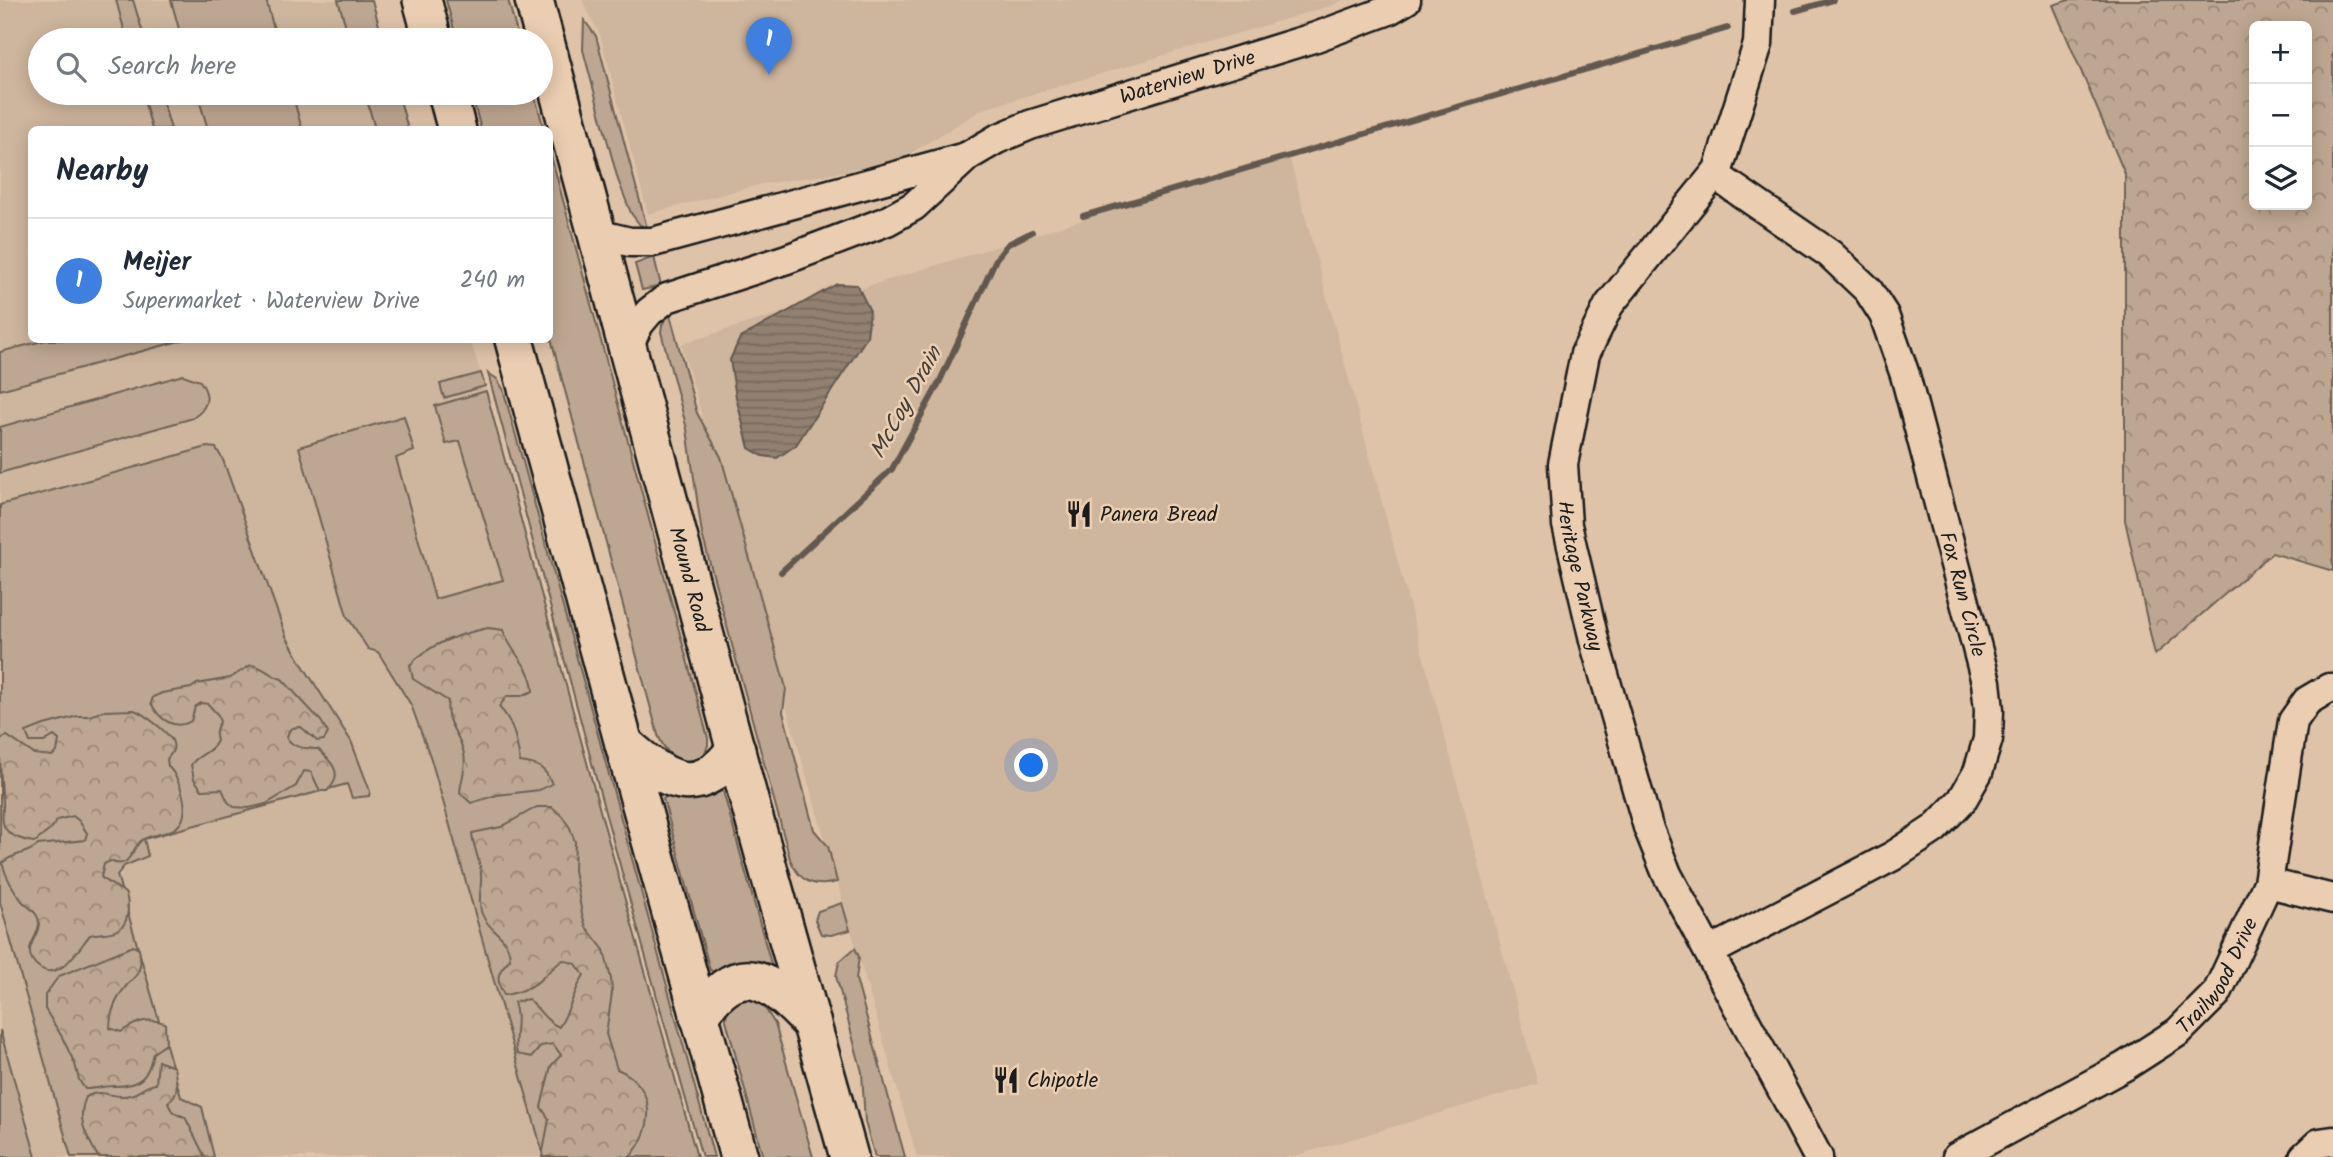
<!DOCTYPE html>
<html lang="en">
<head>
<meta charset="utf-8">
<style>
	body { margin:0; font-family:Kalam,sans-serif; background:#f2f2f3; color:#1f2937 }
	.controls { position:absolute; right:21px; top:21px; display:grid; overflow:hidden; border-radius:10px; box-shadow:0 4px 18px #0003 }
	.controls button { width:63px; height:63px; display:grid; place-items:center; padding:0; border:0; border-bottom:2px solid #e0e1e3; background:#fff; color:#1f2937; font:35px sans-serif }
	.you { position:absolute; left:1032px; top:766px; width:24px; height:24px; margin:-18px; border:5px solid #fff; border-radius:50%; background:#1a73e8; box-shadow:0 0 0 10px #1a73e833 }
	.badge { display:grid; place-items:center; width:46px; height:46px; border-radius:50%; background:#0b8043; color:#fff; font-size:23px; font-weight:700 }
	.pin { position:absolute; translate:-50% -58px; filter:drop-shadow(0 2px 4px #0008) }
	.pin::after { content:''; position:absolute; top:37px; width:24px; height:21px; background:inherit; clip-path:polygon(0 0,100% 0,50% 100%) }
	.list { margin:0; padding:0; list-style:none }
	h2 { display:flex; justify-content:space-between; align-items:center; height:91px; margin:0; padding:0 28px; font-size:30px }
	h2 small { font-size:23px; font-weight:400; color:#747a83 }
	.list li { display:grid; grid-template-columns:46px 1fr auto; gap:21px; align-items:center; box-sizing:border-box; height:126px; padding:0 28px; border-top:2px solid #e0e1e3 }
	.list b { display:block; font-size:26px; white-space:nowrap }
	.list p { margin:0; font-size:23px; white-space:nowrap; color:#747a83 }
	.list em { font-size:23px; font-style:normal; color:#747a83 }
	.icon { flex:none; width:38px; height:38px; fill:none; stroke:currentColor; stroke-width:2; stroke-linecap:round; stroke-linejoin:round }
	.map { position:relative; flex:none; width:2333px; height:1157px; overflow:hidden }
	.search { position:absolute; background:#fff; box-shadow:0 4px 18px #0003; left:28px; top:28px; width:525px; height:77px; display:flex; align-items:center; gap:18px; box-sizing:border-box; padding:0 24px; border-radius:38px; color:#747a83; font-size:26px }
	.panel { position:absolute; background:#fff; box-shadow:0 4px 18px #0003; left:28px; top:126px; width:525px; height:217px; border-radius:10px }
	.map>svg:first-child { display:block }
	.built { fill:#ceb59d }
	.green { fill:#bea792; stroke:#6d6257; stroke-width:2 }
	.forest { fill:url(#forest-crowns); stroke:#6d6257; stroke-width:2; fill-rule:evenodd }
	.water { fill:url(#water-rules); stroke:#63594f; stroke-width:2 }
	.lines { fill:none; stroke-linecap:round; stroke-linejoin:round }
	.stream { stroke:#63594f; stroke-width:6 }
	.minor-casing { stroke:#1c1c1c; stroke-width:33 }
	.major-casing { stroke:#1c1c1c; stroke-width:42 }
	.minor { stroke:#ebceb2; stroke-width:28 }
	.major { stroke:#ebceb2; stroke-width:37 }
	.labels { text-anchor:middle; stroke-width:5; stroke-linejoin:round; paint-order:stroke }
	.street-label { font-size:21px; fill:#1c1c1c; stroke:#ebceb2 }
	.poi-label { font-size:21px; fill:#1c1c1c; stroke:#ebceb2; text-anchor:start }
	.water-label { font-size:23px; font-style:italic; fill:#453f3a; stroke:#ebceb2 }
</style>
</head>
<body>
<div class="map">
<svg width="2333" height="1157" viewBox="0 0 2333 1157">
	<defs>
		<pattern id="forest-crowns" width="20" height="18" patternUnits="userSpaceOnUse" patternTransform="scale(1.75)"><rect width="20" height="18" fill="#bea792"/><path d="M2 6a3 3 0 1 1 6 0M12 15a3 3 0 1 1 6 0" fill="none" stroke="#9a8776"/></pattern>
		<pattern id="water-rules" width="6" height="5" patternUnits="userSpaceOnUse" patternTransform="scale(1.75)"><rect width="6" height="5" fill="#928171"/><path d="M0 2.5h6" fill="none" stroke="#76695c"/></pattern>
	</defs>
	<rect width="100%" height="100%" fill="#dfc3a9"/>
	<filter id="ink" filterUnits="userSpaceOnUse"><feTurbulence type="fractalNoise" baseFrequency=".0143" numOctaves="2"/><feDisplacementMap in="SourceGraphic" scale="14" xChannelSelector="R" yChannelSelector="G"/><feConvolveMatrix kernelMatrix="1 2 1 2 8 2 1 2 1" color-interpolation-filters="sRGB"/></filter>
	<g filter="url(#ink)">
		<g class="built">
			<polygon points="0,0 372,0 383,40 40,40 40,93 398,93 408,129 32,130 32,340 470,340 481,373 601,814 697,1157 0,1157"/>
			<polygon points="582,0 1343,0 1333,5 983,109 903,158 832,174 762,184 648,214 600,35"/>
			<polygon points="1289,156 1538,1084 1291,1157 917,1157 681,344"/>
		</g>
		<g class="green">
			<polygon points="116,0 133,0 145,40 127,40"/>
			<polygon points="171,0 266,0 277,40 182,40"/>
			<polygon points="338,0 372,0 383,40 350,40"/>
			<polygon points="446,0 508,0 519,40 457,40"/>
			<polygon points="584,20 596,36 647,228 640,225 631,213 618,180 583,50"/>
			<polygon points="142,93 160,93 171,129 152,129"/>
			<polygon points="197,93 292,93 302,129 208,129"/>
			<polygon points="365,93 398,93 408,129 375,129"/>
			<polygon points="471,93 534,93 544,129 481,129"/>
			<path d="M550,152L708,738V745L703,758L690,764C672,758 665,752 658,735L550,335Z"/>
			<polygon points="654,257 661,286 642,290 635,264"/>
			<path d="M669,311L697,413L721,457L786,688L783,712L814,830L828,846L837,882C814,888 799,882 790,859L702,534L687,429L661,332L662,325Z"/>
			<polygon points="46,340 183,340 0,390 0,352"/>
			<polygon points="481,373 485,386 444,398 440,384"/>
			<polygon points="488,373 497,379 503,389 714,1157 702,1157 605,812"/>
			<path d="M183,375L200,381C211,396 208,408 193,418L0,473V427Z"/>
			<polygon points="486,391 601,814 697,1157 544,1157 431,759 411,705 378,652 368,649 347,616 299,447 404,416 414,451 396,458 435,599 503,580 460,441 446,444 435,406"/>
			<polygon points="207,447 216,448 223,460 286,636 302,664 351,741 370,791 369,796 352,798 347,784 144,839 148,856 124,866 117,875 181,1097 202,1107 214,1157 71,1157 0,902 0,505"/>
			<polygon points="720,789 723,791 771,964 768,967 716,973 710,970 664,802 663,799 668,795 677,798"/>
			<polygon points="842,903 850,930 831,935 821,934 815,920 818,911"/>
			<polygon points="855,948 859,957 856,979 905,1157 875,1157 865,1122 862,1072 836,976 839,962"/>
			<path d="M748,998L763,1005L775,1024L813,1157H763L726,1020C726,1004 734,1001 748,998Z"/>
			<polygon points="0,1030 36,1157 0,1157"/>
		</g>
		<g class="forest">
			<path d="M2069,0H2333V571L2272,553L2155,655L2125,520V174L2053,5ZM2254,26H2307V205H2254Z"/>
			<path d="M488,628L503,630C511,654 532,666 533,691L521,696H507L499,707C514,722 517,742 520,762C538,764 545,767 552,784L539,790L497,795L471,803L460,793C461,779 467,767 464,754C460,732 444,725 448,701L413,679L410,665C430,643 460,634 488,628Z"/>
			<path d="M251,665C264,666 269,676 282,679L321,721L328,733L324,740L317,741L301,727C292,727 288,729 287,738C294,749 306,748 318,749C332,762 345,775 327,791H320L311,772L304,771L296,786L266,804L249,808L234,807L228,802L222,789L202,790L194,779L191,765C197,754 211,754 217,741C215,733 215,729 220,722L218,715L208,704L201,703L195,707L191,721C174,731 159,719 151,703L153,697L162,693L191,688L197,684L230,678Z"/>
			<path d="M134,710C143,713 171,734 173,743C175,750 171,754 167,759L168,766C179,778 193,811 178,826C169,835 150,834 142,840C131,848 131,871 110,861L104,864L101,877C108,885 118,886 125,893C128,897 128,905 128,910C126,937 108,931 90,935C79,948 60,982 40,968C33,963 29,957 30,949C32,939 42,928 38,918C35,910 28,907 23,902C14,891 6,877 2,863C12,853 27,855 38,845L85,840L87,833L79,821L73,816L57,820L51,829L35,842C25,841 11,837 5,828C0,820 4,809 3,801C0,780 0,760 0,739L7,736L34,754L52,756L57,752L59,740L54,736L44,742H30L26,732L44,725L78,716H89L104,711Z"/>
			<path d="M537,807H552L562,816L570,828L575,842L574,870L582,914L586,927L604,950L611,979L612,993L606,1034L617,1069C656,1085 656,1128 630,1157H542L549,1119L541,1107L551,1066L561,1055L553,1044L541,1046L532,1057L517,1054C512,1035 521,1024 514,1002L528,999C540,1009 544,1020 559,1027C570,1010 574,991 584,975L576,964L563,960C554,966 549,972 541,979C532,988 517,993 504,995C495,979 497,972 510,959C509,934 490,934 482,914C477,902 482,888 481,875C481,861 473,848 472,833L501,827Z"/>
			<path d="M133,946L139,949C140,957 142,965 138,972C136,977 130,981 127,985C117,997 110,1012 110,1028L121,1032C136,1022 147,1017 165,1023L166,1044L153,1053C148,1078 140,1086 114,1086C104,1086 95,1089 85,1089L79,1080L75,1064L62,1037L45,1009V995L59,976Z"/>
			<path d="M158,1061L174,1067C176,1080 181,1093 168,1102C171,1113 175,1114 185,1117L205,1157H98C88,1138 75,1120 86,1097C105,1087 112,1100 130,1095C140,1093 145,1085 156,1084Z"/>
		</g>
		<polygon class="water" points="837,284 857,285 870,311 867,337 796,445 777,458 763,456 749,448 736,397 730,360 740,338"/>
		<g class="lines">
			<g class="stream">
				<polyline points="1795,11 1833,0"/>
				<polyline points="1083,216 1728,28"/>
				<polyline points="781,572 892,469 939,383 996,259 1008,244 1032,232"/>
			</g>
			<defs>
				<g id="minor">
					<path id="s1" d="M1760,0L1758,44L1718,170L1609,305L1585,354L1563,464L1567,525L1595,644L1648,827L1667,874L1818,1157"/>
					<polyline points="596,234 630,242 653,242 966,157"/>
					<path id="s2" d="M627,348L639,324L649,312L667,298L787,259L887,221L914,206L968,156L997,139L1030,125L1316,37L1389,10L1406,0"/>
					<polyline points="2268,883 2333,899"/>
					<polyline points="1709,952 1893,856 1934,829 1962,800 1978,772 1988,739 1989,710 1986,682 1905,375 1884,315 1868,290 1830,254 1715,175"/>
					<path id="s3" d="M1957,1157L2125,1066L2178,1032L2217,993L2268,883L2293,721L2307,701L2329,688H2333"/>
					<polyline points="2304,1157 2319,1143 2333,1141"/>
				</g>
				<g id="major">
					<polyline points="422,0 433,40"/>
					<path id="s4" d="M534,0L752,811L849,1157"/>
					<polyline points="447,93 457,130"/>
					<polyline points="514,340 624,744 739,1157"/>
					<path d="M624,744C664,779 696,803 736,749"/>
					<path d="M699,1017C740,954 771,981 812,1024"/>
				</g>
			</defs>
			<use href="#minor" class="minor-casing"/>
			<use href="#major" class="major-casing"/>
			<use href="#minor" class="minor"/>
			<use href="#major" class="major"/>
		</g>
	</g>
	<defs>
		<symbol id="restaurant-bare" viewBox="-9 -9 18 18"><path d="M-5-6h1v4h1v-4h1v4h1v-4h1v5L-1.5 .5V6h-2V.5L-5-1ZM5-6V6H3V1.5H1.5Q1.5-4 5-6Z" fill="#1c1c1c" stroke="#ebceb2" stroke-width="2.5" paint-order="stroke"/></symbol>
	</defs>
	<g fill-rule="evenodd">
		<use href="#restaurant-bare" x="1060" y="495" width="38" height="38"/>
		<use href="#restaurant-bare" x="987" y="1061" width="38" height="38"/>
	</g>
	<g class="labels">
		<g class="street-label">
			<text dy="7" stroke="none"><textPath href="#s2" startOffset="637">Waterview Drive</textPath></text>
			<text dy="7" stroke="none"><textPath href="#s1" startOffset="630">Heritage Parkway</textPath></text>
			<text dy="7" stroke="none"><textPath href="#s4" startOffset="600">Mound Road</textPath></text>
			<text transform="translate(1963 594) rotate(75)" y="7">Fox Run Circle</text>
			<text dy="7" stroke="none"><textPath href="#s3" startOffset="324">Trailwood Drive</textPath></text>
		</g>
		<g class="poi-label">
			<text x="1100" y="521">Panera Bread</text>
			<text x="1027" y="1087">Chipotle</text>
		</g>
		<g class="water-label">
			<text transform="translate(905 402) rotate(-61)" y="8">McCoy Drain</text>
		</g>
	</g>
</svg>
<div class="controls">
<button>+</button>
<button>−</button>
<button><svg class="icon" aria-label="layers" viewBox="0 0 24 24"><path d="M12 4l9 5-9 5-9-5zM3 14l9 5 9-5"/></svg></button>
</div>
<div class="you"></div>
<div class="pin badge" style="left:769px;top:75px;background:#3f7fe0">1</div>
<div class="search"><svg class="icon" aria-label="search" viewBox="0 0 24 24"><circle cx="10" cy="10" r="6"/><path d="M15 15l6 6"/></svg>Search here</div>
<section class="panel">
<h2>Nearby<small></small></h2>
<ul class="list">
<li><span class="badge" style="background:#3f7fe0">1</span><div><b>Meijer</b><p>Supermarket · Waterview Drive</p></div><em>240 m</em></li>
</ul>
</section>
</div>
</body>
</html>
